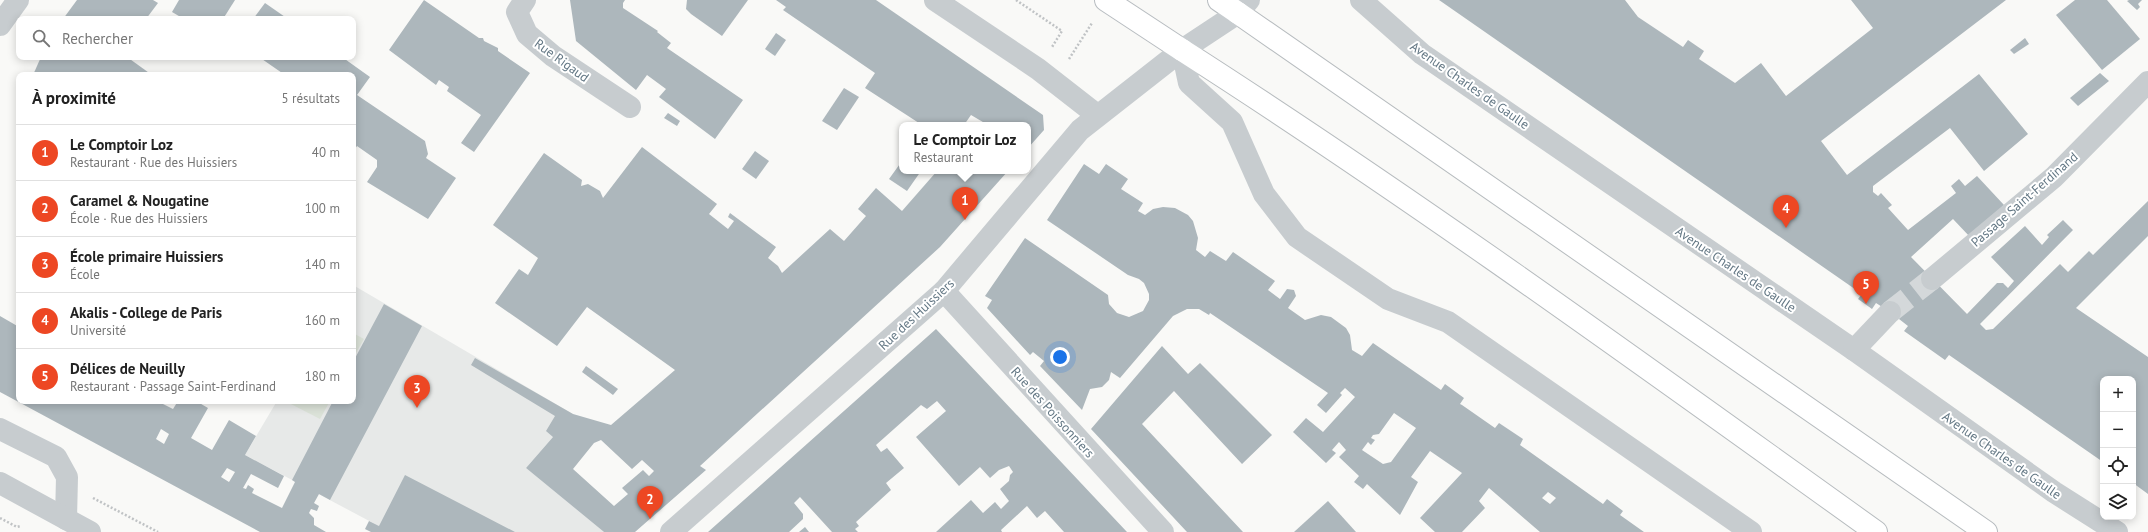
<!DOCTYPE html>
<html lang="fr">
<head>
<meta charset="utf-8">
<style>
	body { margin:0; font-family:"PT Sans",sans-serif; background:#f6f6f6; color:#222 }
	.controls { position:absolute; right:12px; bottom:12px; display:grid; overflow:hidden; border-radius:8px; box-shadow:0 2px 10px #0003 }
	.controls button { width:36px; height:36px; display:grid; place-items:center; padding:0; border:0; border-bottom:1px solid #e0e0e0; background:#fff; color:#222; font:20px sans-serif }
	.you { position:absolute; left:1060px; top:357px; width:14px; height:14px; margin:-10px; border:3px solid #fff; border-radius:50%; background:#1a73e8; box-shadow:0 0 0 6px #1a73e833 }
	.badge { display:grid; place-items:center; width:26px; height:26px; border-radius:50%; background:#ed4723; color:#fff; font-size:13px; font-weight:700 }
	.pin { position:absolute; translate:-50% -33px; filter:drop-shadow(0 1px 2px #0008) }
	.pin::after { content:''; position:absolute; top:21px; width:14px; height:12px; background:inherit; clip-path:polygon(0 0,100% 0,50% 100%) }
	.popup { position:absolute; left:899px; top:122px; width:132px; height:52px; box-sizing:border-box; display:grid; place-content:center; border-radius:8px; background:#fff; filter:drop-shadow(0 1px 3px #0005); font-size:13px; white-space:nowrap; color:#767676 }
	.popup b { font-size:15px; color:#222 }
	.popup::after { content:''; position:absolute; left:50%; top:100%; margin-left:-8px; border:8px solid transparent; border-top-color:#fff }
	.list { margin:0; padding:0; list-style:none }
	h2 { display:flex; justify-content:space-between; align-items:center; height:52px; margin:0; padding:0 16px; font-size:17px }
	h2 small { font-size:13px; font-weight:400; color:#767676 }
	.list li { display:grid; grid-template-columns:26px 1fr auto; gap:12px; align-items:center; box-sizing:border-box; height:56px; padding:0 16px; border-top:1px solid #e0e0e0 }
	.list b { display:block; font-size:15px; white-space:nowrap }
	.list p { margin:0; font-size:13px; white-space:nowrap; color:#767676 }
	.list em { font-size:13px; font-style:normal; color:#767676 }
	.icon { flex:none; width:22px; height:22px; fill:none; stroke:currentColor; stroke-width:2; stroke-linecap:round; stroke-linejoin:round }
	.map { position:relative; flex:none; width:2148px; height:532px; overflow:hidden }
	.search { position:absolute; background:#fff; box-shadow:0 2px 10px #0003; left:16px; top:16px; width:340px; height:44px; display:flex; align-items:center; gap:10px; box-sizing:border-box; padding:0 14px; border-radius:8px; color:#767676; font-size:15px }
	.panel { position:absolute; background:#fff; box-shadow:0 2px 10px #0003; left:16px; top:72px; width:340px; height:332px; border-radius:8px }
	.map>svg:first-child { display:block }
	.built { fill:#e7e9e8 }
	.green { fill:#dbe2d8 }
	.building { fill:#adb7bc; fill-rule:evenodd }
	.lines { fill:none; stroke-linecap:round; stroke-linejoin:round }
	.minor-tunnel { stroke:#d4d8da; stroke-width:22; stroke-dasharray:22 11; stroke-linecap:butt }
	.major-casing { stroke:#b8bdc1; stroke-width:24 }
	.highway-casing { stroke:#b7bcbf; stroke-width:24 }
	.path { stroke:#c0c3c5; stroke-width:2.5; stroke-dasharray:2 2; stroke-linecap:butt }
	.minor { stroke:#c7cccf; stroke-width:22 }
	.major { stroke:#fff; stroke-width:22 }
	.highway { stroke:#fff; stroke-width:22 }
	.labels { text-anchor:middle; stroke-width:4; stroke-linejoin:round; paint-order:stroke }
	.street-label { font-size:13px; fill:#637784; stroke:#fff }
</style>
</head>
<body>
<div class="map">
<svg width="2148" height="532" viewBox="0 0 2148 532">
	<rect width="100%" height="100%" fill="#f9f9f7"/>
	<polygon class="built" points="353,285 573,414 526,468 604,532 390,532 245,455 277,401 353,401"/>
	<g class="green">
		<polygon points="353,333 364,339 353,358"/>
		<polygon points="285,401 330,401 320,419"/>
	</g>
	<g class="building">
		<polygon points="77,0 153,0 158,3 146,19 63,19"/>
		<polygon points="179,0 235,0 223,19 184,19 172,12"/>
		<polygon points="424,0 479,38 483,38 484,41 498,48 498,51 530,73 474,152 461,143 481,115 447,91 449,87 439,80 436,85 389,50"/>
		<polygon points="570,0 625,0 623,3 623,8 658,31 657,32 671,43 667,48 743,100 715,139 659,97 666,89 647,75 636,90 576,41"/>
		<polygon points="687,0 748,0 722,36 691,14 686,9"/>
		<polygon points="776,0 876,0 1043,115 1044,130 1028,148 1028,125 988,125 971,115 964,125 922,125 865,88 875,73 783,10 786,7"/>
		<polygon points="1439,0 1625,0 1638,17 1683,47 1688,40 1704,51 1699,59 1735,83 1761,63 1786,96 1873,28 1851,0 2006,0 1821,141 1847,175 1979,74 2028,134 1984,171 1950,128 1873,186 1873,192 1878,196 1881,193 1892,205 1888,208 1908,230 1956,193 1951,186 1959,179 1965,186 1977,176 2004,205 1970,237 1953,219 1911,257 1967,314 1997,283 2003,283 2008,288 2014,281 1991,257 2025,226 2042,245 2049,237 2047,235 2063,220 2073,230 1980,324 1986,330 1993,329 2060,264 2068,272 2089,251 2093,255 2148,201 2148,236 2076,308 2148,357 2148,494 2133,483 2133,379 2103,379 2103,462 1949,355 1945,360 1904,331 1908,326 1890,312 1876,303 1872,309 1858,299 1862,294"/>
		<polygon points="2075,0 2107,0 2140,39 2102,70 2056,15"/>
		<polygon points="2129,0 2142,0 2138,4 2140,7 2137,10 2127,1"/>
		<polygon points="265,3 288,19 253,19"/>
		<polygon points="776,33 786,40 775,56 765,49"/>
		<polygon points="2025,38 2029,44 2014,54 2010,50"/>
		<polygon points="41,57 127,57 152,75 33,75"/>
		<polygon points="259,57 342,57 370,77 357,95 425,141 428,154 426,158 456,178 428,219 367,182 377,167 377,160 357,146 353,152 353,75 285,75"/>
		<polygon points="2100,73 2109,81 2078,106 2070,98"/>
		<polygon points="844,88 859,97 837,130 822,121"/>
		<polygon points="668,113 680,121 677,126 664,118"/>
		<path d="M642,147L717,204L709,214L728,229L734,221L728,217L730,213L776,247L768,258L778,266L782,273L830,229L844,241L866,216L858,209L876,188L902,211L937,171H1008L940,247L700,466L706,470L635,532H604L526,468L553,437L546,431L555,416L471,365L475,358L573,414L611,425L675,370L587,307L557,346L495,303L519,269L528,275L538,258L493,225L544,153L582,180L581,186L588,184L600,191L603,198ZM601,440L632,469L642,460L654,471L649,476L643,470L622,488L628,494L614,506L573,469L594,443Z"/>
		<polygon points="755,151 769,161 756,179 742,169"/>
		<polygon points="902,161 902,171 921,171 907,191 889,179"/>
		<path d="M1084,164L1099,174L1106,164L1128,179L1121,189L1143,203L1138,211L1145,215L1153,209L1163,207L1175,208L1188,215L1193,221L1198,238L1196,250L1205,257L1210,251L1226,261L1233,252L1275,281L1268,290L1280,299L1287,289L1294,290L1296,296L1288,308L1305,320L1321,315L1331,317L1346,328L1350,335L1352,350L1362,356L1373,343L1441,390L1445,384L1464,398L1460,404L1462,405L1495,428L1499,423L1523,439L1520,445L1603,504L1607,499L1623,511L1620,515L1644,532H1540L1489,488L1479,501L1485,508L1462,532H1435L1420,518L1462,473L1430,451L1411,477L1418,482L1400,515L1367,484L1363,489L1354,482L1359,476L1339,457L1346,450L1339,442L1332,450L1336,453L1326,463L1293,432L1306,418L1323,432L1355,397L1345,388L1340,393L1342,395L1326,413L1317,405L1328,393L1210,313L1209,315L1199,309H1187L1173,316L1120,378L1111,372L1109,380L1102,387L1090,389L1082,410L1040,366L1044,361L1033,352L1030,355L987,308L992,300L985,296L1025,238L1108,295L1109,304L1117,313L1129,317L1143,311L1149,300V294L1144,283L1139,279L1128,275L1047,220ZM1394,413L1416,428L1391,462L1383,464L1362,450L1368,442L1371,445L1375,440L1371,438L1373,435L1379,434ZM1548,492L1556,498L1550,504L1542,498Z"/>
		<path d="M384,304L422,326L330,500L319,494L314,503L319,506L317,511L311,509L309,513L314,518V525L326,532H260L0,392V316L19,327V401H157L173,409L178,401H196L208,408L191,438L212,450L229,420L256,436L245,455L284,476L278,488L251,474L243,488L246,489L248,485L254,489L252,493L282,508L295,482L292,480L333,401H353V362ZM161,429L169,434L164,444L156,439ZM227,468L235,472L229,482L221,477Z"/>
		<polygon points="936,329 1127,532 1064,532 1045,511 1037,518 1027,506 1001,530 1002,532 936,532 971,500 983,513 995,502 1001,509 1009,501 1000,489 1009,481 1010,475 1013,472 1009,466 999,470 990,478 980,467 959,486 916,437 946,411 937,401 927,409 921,405 876,445 881,452 887,448 904,468 886,483 891,490 856,522 859,526 855,529 858,532 832,532 800,497 794,503 803,514 803,519 789,532 708,532"/>
		<polygon points="1162,346 1188,374 1200,363 1272,435 1242,464 1174,391 1142,424 1243,532 1187,532 1091,429"/>
		<polygon points="586,366 618,389 613,395 582,372"/>
		<polygon points="405,475 515,532 371,532 365,529 369,521 379,526"/>
		<polygon points="1328,501 1356,532 1294,532"/>
		<polygon points="805,527 809,532 799,532"/>
	</g>
	<g class="lines">
		<polyline class="minor-tunnel" points="1890,312 1932,279"/>
		<defs>
			<g id="major">
				<polyline points="1106,0 1182,50"/>
				<polyline points="1219,0 1238,13"/>
			</g>
			<g id="highway">
				<polyline points="1238,13 1986,532"/>
				<path d="M1182,50C1419,202 1647,368 1876,532"/>
			</g>
		</defs>
		<use href="#major" class="major-casing"/>
		<use href="#highway" class="highway-casing"/>
		<g class="path">
			<polyline points="1016,0 1062,31 1052,47"/>
			<polyline points="1069,59 1092,23"/>
			<polyline points="93,498 158,532"/>
			<polyline points="0,518 17,527 21,526"/>
		</g>
		<g class="minor">
			<polyline points="525,0 517,12 527,34 553,56 630,107"/>
			<polyline points="935,0 1038,69 1097,115"/>
			<polyline points="1361,0 1422,54 1854,350 2054,492 2117,532"/>
			<polyline points="0,25 18,0"/>
			<polyline points="1182,50 1189,83 1232,122 1264,194 1297,237 1388,299 1448,322 1751,532"/>
			<polyline points="1932,279 2054,177 2148,82"/>
			<polyline points="944,291 1163,532"/>
			<polyline points="1854,350 1890,312"/>
			<polyline points="0,429 56,457 67,477 66,519"/>
			<polyline points="0,483 90,532"/>
			<polyline points="671,532 944,291 1080,130 1182,50 1238,13 1249,0"/>
		</g>
		<use href="#major" class="major"/>
		<use href="#highway" class="highway"/>
	</g>
	<g class="labels">
		<g class="street-label">
			<text transform="translate(562 60) rotate(36)" y="5">Rue Rigaud</text>
			<text transform="translate(1470 85) rotate(35)" y="5">Avenue Charles de Gaulle</text>
			<text transform="translate(2024 199) rotate(-41)" y="5">Passage Saint-Ferdinand</text>
			<text transform="translate(1736 269) rotate(34)" y="5">Avenue Charles de Gaulle</text>
			<text transform="translate(916 314) rotate(-43)" y="5">Rue des Huissiers</text>
			<text transform="translate(1053 412) rotate(48)" y="5">Rue des Poissonniers</text>
			<text transform="translate(2002 455) rotate(35)" y="5">Avenue Charles de Gaulle</text>
		</g>
	</g>
</svg>
<div class="controls">
<button>+</button>
<button>−</button>
<button><svg class="icon" aria-label="locate" viewBox="0 0 24 24"><circle cx="12" cy="12" r="6"/><path d="M12 2v4M12 18v4M2 12h4M18 12h4"/></svg></button>
<button><svg class="icon" aria-label="layers" viewBox="0 0 24 24"><path d="M12 4l9 5-9 5-9-5zM3 14l9 5 9-5"/></svg></button>
</div>
<div class="you"></div>
<div class="pin badge" style="left:965px;top:220px">1</div>
<div class="popup"><b>Le Comptoir Loz</b>Restaurant</div>
<div class="pin badge" style="left:650px;top:519px">2</div>
<div class="pin badge" style="left:417px;top:408px">3</div>
<div class="pin badge" style="left:1786px;top:228px">4</div>
<div class="pin badge" style="left:1866px;top:304px">5</div>
<div class="search"><svg class="icon" aria-label="search" viewBox="0 0 24 24"><circle cx="10" cy="10" r="6"/><path d="M15 15l6 6"/></svg>Rechercher</div>
<section class="panel">
<h2>À proximité<small>5 résultats</small></h2>
<ul class="list">
<li><span class="badge">1</span><div><b>Le Comptoir Loz</b><p>Restaurant · Rue des Huissiers</p></div><em>40 m</em></li>
<li><span class="badge">2</span><div><b>Caramel &amp; Nougatine</b><p>École · Rue des Huissiers</p></div><em>100 m</em></li>
<li><span class="badge">3</span><div><b>École primaire Huissiers</b><p>École</p></div><em>140 m</em></li>
<li><span class="badge">4</span><div><b>Akalis - College de Paris</b><p>Université</p></div><em>160 m</em></li>
<li><span class="badge">5</span><div><b>Délices de Neuilly</b><p>Restaurant · Passage Saint-Ferdinand</p></div><em>180 m</em></li>
</ul>
</section>
</div>
</body>
</html>
